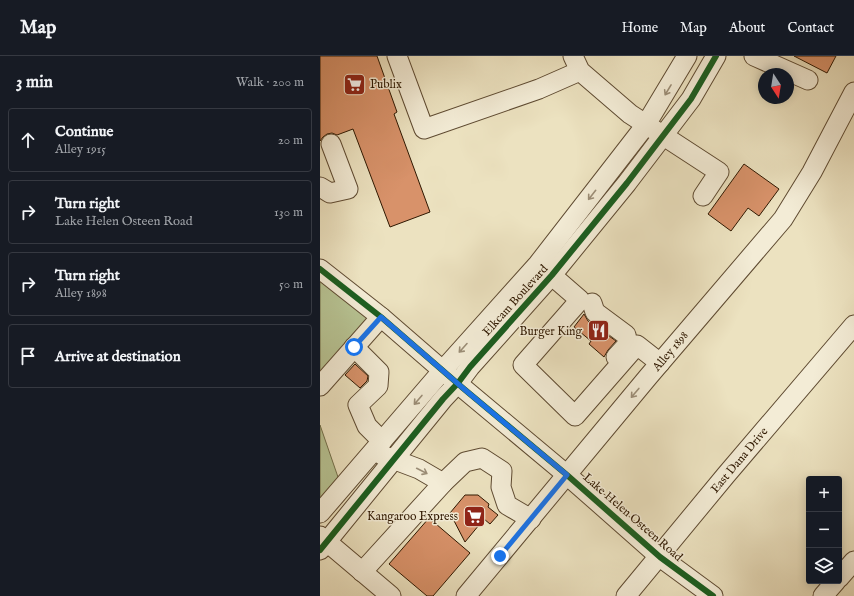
<!DOCTYPE html>
<html lang="en">
<head>
<meta charset="utf-8">
<style>
	body { margin:0; font-family:"IM FELL English",serif; background:#242831; color:#f1f3f6 }
	.controls { position:absolute; right:12px; bottom:12px; display:grid; overflow:hidden; border-radius:4px; box-shadow:0 2px 10px #0003 }
	.controls button { width:36px; height:36px; display:grid; place-items:center; padding:0; border:0; border-bottom:1px solid #363941; background:#171b24; color:#f1f3f6; font:20px sans-serif }
	.compass { position:absolute; left:438px; top:12px; width:36px; height:36px; border-radius:50%; background:#171b24; box-shadow:0 2px 10px #0003; rotate:168deg }
	.stop { position:absolute; width:12px; height:12px; margin:-9px; border:3px solid #1a73e8; border-radius:50%; background:#fff }
	.stop.end { background:#1a73e8; border-color:#fff; box-shadow:0 1px 4px #0008 }
	.list { margin:0; padding:0; list-style:none }
	h2 { display:flex; justify-content:space-between; align-items:center; height:52px; margin:0; padding:0 16px; font-size:17px }
	h2 small { font-size:13px; font-weight:400; color:#9ea1a6 }
	.list li { display:grid; grid-template-columns:26px 1fr auto; gap:12px; align-items:center; box-sizing:border-box; height:64px; margin:0 8px 8px; padding:0 8px; border:1px solid #363941; border-radius:4px }
	.list b { display:block; font-size:15px; white-space:nowrap }
	.list p { margin:0; font-size:13px; white-space:nowrap; color:#9ea1a6 }
	.list em { font-size:13px; font-style:normal; color:#9ea1a6 }
	.icon { flex:none; width:22px; height:22px; fill:none; stroke:currentColor; stroke-width:2; stroke-linecap:round; stroke-linejoin:round }
	.map { position:relative; flex:none; width:534px; height:540px; overflow:hidden }
	header { display:flex; align-items:center; gap:24px; box-sizing:border-box; height:56px; padding:0 20px; background:#171b24; border-bottom:1px solid #363941 }
	header strong { font-size:19px }
	nav { display:flex; gap:22px; margin-inline-start:auto; font-size:14px }
	main { display:flex }
	aside { flex:1; background:#171b24 }
	.map>svg:first-child { display:block }
	.green { fill:#b7c393; stroke:#736e4a }
	.building { fill:#d8926a; stroke:#2f1801 }
	.lines { fill:none; stroke-linecap:round; stroke-linejoin:round }
	.minor-casing { stroke:#5e4a31; stroke-width:21 }
	.minor { stroke:#f3ecd6; stroke-width:19 }
	.cycleway-casing { stroke:#f3ecd6; stroke-width:8 }
	.cycleway { stroke:#1b5e20; stroke-width:6 }
	.oneway { stroke:#9b8d76 }
	.route { stroke:#1a73e8; stroke-width:5 }
	.labels { text-anchor:middle; stroke-width:3; stroke-linejoin:round; paint-order:stroke }
	.poi-label { font-size:12px; fill:#2f1801; stroke:#f3ecd6; text-anchor:end }
	.street-label { font-size:12px; fill:#2f1801; stroke:#f3ecd6 }
</style>
</head>
<body>
<header>
<strong>Map</strong>
<nav><a>Home</a><a>Map</a><a>About</a><a>Contact</a></nav>
</header>
<main>
<aside>
<h2>3 min<small>Walk · 200 m</small></h2>
<ul class="list">
<li><svg class="icon" aria-label="ahead" viewBox="0 0 24 24"><path d="M12 20V5M6 11l6-6 6 6"/></svg><div><b>Continue</b><p>Alley 1915</p></div><em>20 m</em></li>
<li><svg class="icon" aria-label="right" viewBox="0 0 24 24"><path d="M7 20v-9h11M14 6l5 5-5 5"/></svg><div><b>Turn right</b><p>Lake Helen Osteen Road</p></div><em>130 m</em></li>
<li><svg class="icon" aria-label="right" viewBox="0 0 24 24"><path d="M7 20v-9h11M14 6l5 5-5 5"/></svg><div><b>Turn right</b><p>Alley 1898</p></div><em>50 m</em></li>
<li><svg class="icon" aria-label="arrive" viewBox="0 0 24 24"><path d="M6 21V4h12l-3 4 3 4H6"/></svg><div><b>Arrive at destination</b></div></li>
</ul>
</aside>
<div class="map">
<svg width="534" height="540" viewBox="0 0 534 540">
	<rect width="100%" height="100%" fill="#ece2c0"/>
	<filter id="stains"><feTurbulence type="fractalNoise" baseFrequency=".005" numOctaves="4"/><feColorMatrix values="0 0 0 0 .2 0 0 0 0 .09 0 0 0 0 .02 0 0 0 .5 -.17"/></filter>
	<radialGradient id="worn" r=".72"><stop offset=".6" stop-color="#630" stop-opacity="0"/><stop offset="1" stop-color="#630" stop-opacity=".3"/></radialGradient>
	<g class="green">
		<polygon points="0,222 56,266 0,333"/>
		<polygon points="0,369 19,424 0,447"/>
	</g>
	<g class="building">
		<polygon points="0,0 57,0 77,56 74,58 110,156 70,171 33,73 17,79 12,77 7,78 3,81 0,85"/>
		<polygon points="474,0 516,0 507,17"/>
		<polygon points="424,108 459,133 439,160 428,152 411,175 388,158"/>
		<polygon points="264,258 268,265 296,285 288,294 284,301 269,288 271,285 254,271"/>
		<polygon points="35,308 48,320 47,325 40,332 25,319"/>
		<polygon points="145,439 158,439 169,448 168,451 178,459 170,468 164,463 145,486 130,457"/>
		<polygon points="109,462 150,497 113,540 107,540 69,508"/>
	</g>
	<g class="lines">
		<defs>
			<g id="minor">
				<polyline points="77,0 104,73 219,33 260,15"/>
				<polyline points="253,0 260,15 310,58 399,116 383,140"/>
				<polyline points="434,0 488,24"/>
				<polyline points="0,131 10,137 28,133 11,88"/>
				<polyline points="222,211 260,244 203,309 255,360 317,289 340,307"/>
				<polyline points="0,213 61,261 144,333 247,419 340,501 393,540"/>
				<polyline points="272,247 275,256 306,279 308,288 296,301"/>
				<polyline points="34,291 59,316 58,330 38,349 47,370 62,385"/>
				<polyline points="0,330 61,261"/>
				<polyline points="62,399 99,413 123,427"/>
				<polyline points="0,457 123,314 218,208 325,70 367,0"/>
				<polyline points="0,480 71,540"/>
				<polyline points="0,494 123,343 138,327 150,311 232,219 307,127 371,43 396,0"/>
				<polyline points="42,516 123,427 145,406 162,402 182,415 181,431 187,449 211,463"/>
				<polyline points="519,522 534,505"/>
				<polyline points="146,540 328,321 463,163 492,116 534,36"/>
				<polyline points="306,540 406,419 534,269"/>
				<polyline points="503,540 516,525"/>
			</g>
		</defs>
		<use href="#minor" class="minor-casing"/>
		<use href="#minor" class="minor"/>
		<defs>
			<g id="cycleway">
				<polyline points="0,213 61,261 144,333 247,419 340,501 393,540"/>
				<polyline points="0,494 123,343 138,327 150,311 232,219 307,127 371,43 396,0"/>
			</g>
		</defs>
		<use href="#cycleway" class="cycleway-casing"/>
		<use href="#cycleway" class="cycleway"/>
	</g>
	<defs><path id="oneway-shaft" d="M-6 0H5M1.5-3L5.5 0L1.5 3" fill="none" stroke-width="1.6" stroke-linecap="round" stroke-linejoin="round"/></defs>
	<g class="oneway">
		<use href="#oneway-shaft" transform="translate(348 34) rotate(121)"/>
		<use href="#oneway-shaft" transform="translate(272 139) rotate(128)"/>
		<use href="#oneway-shaft" transform="translate(143 292) rotate(132)"/>
		<use href="#oneway-shaft" transform="translate(315 337) rotate(130)"/>
		<use href="#oneway-shaft" transform="translate(98 344) rotate(131)"/>
		<use href="#oneway-shaft" transform="translate(102 415) rotate(27)"/>
	</g>
	<g class="lines">
		<polyline class="route" points="34,291 61,261 144,333 247,419 180,500"/>
	</g>
	<defs>
		<symbol id="supermarket-square" viewBox="-11 -11 22 22"><rect x="-9" y="-9" width="18" height="18" rx="4" fill="#8f2418" stroke="#f3ecd6"/><path d="M-6-5.5h2.5l.6 2H6L4.5 2H-2.5L-4.4-4H-6ZM-1.5 3.2a1.3 1.3 0 1 0 .1 0ZM3 3.2a1.3 1.3 0 1 0 .1 0Z" fill="#fff"/></symbol>
		<symbol id="restaurant-square" viewBox="-11 -11 22 22"><rect x="-9" y="-9" width="18" height="18" rx="4" fill="#8f2418" stroke="#f3ecd6"/><path d="M-5-6h1v4h1v-4h1v4h1v-4h1v5L-1.5 .5V6h-2V.5L-5-1ZM5-6V6H3V1.5H1.5Q1.5-4 5-6Z" fill="#fff"/></symbol>
	</defs>
	<g fill-rule="evenodd">
		<use href="#supermarket-square" x="22" y="16" width="25" height="25"/>
		<use href="#restaurant-square" x="266" y="262" width="25" height="25"/>
		<use href="#supermarket-square" x="142" y="448" width="25" height="25"/>
	</g>
	<g class="labels">
		<g class="poi-label">
			<text x="50" y="32" text-anchor="start">Publix</text>
			<text x="262" y="279">Burger King</text>
			<text x="138" y="464">Kangaroo Express</text>
		</g>
		<g class="street-label">
			<text transform="translate(195 244) rotate(-48)" y="4">Elkcam Boulevard</text>
			<text transform="translate(350 295) rotate(-50)" y="4">Alley 1898</text>
			<text transform="translate(419 404) rotate(-50)" y="4">East Dana Drive</text>
			<text transform="translate(313 461) rotate(41)" y="4">Lake Helen Osteen Road</text>
		</g>
	</g>
	<rect width="100%" height="100%" filter="url(#stains)"/>
	<rect width="100%" height="100%" fill="url(#worn)"/>
</svg>
<div class="controls">
<button>+</button>
<button>−</button>
<button><svg class="icon" aria-label="layers" viewBox="0 0 24 24"><path d="M12 4l9 5-9 5-9-5zM3 14l9 5 9-5"/></svg></button>
</div>
<svg class="compass" viewBox="-18 -18 36 36"><path d="M0-13l5 13h-10z" fill="#e53935"/><path d="M0 13l5-13h-10z" fill="#9ea1a6"/></svg>
<div class="stop" style="left:34px;top:291px"></div>
<div class="stop end" style="left:180px;top:500px"></div>
</div>
</main>
</body>
</html>
